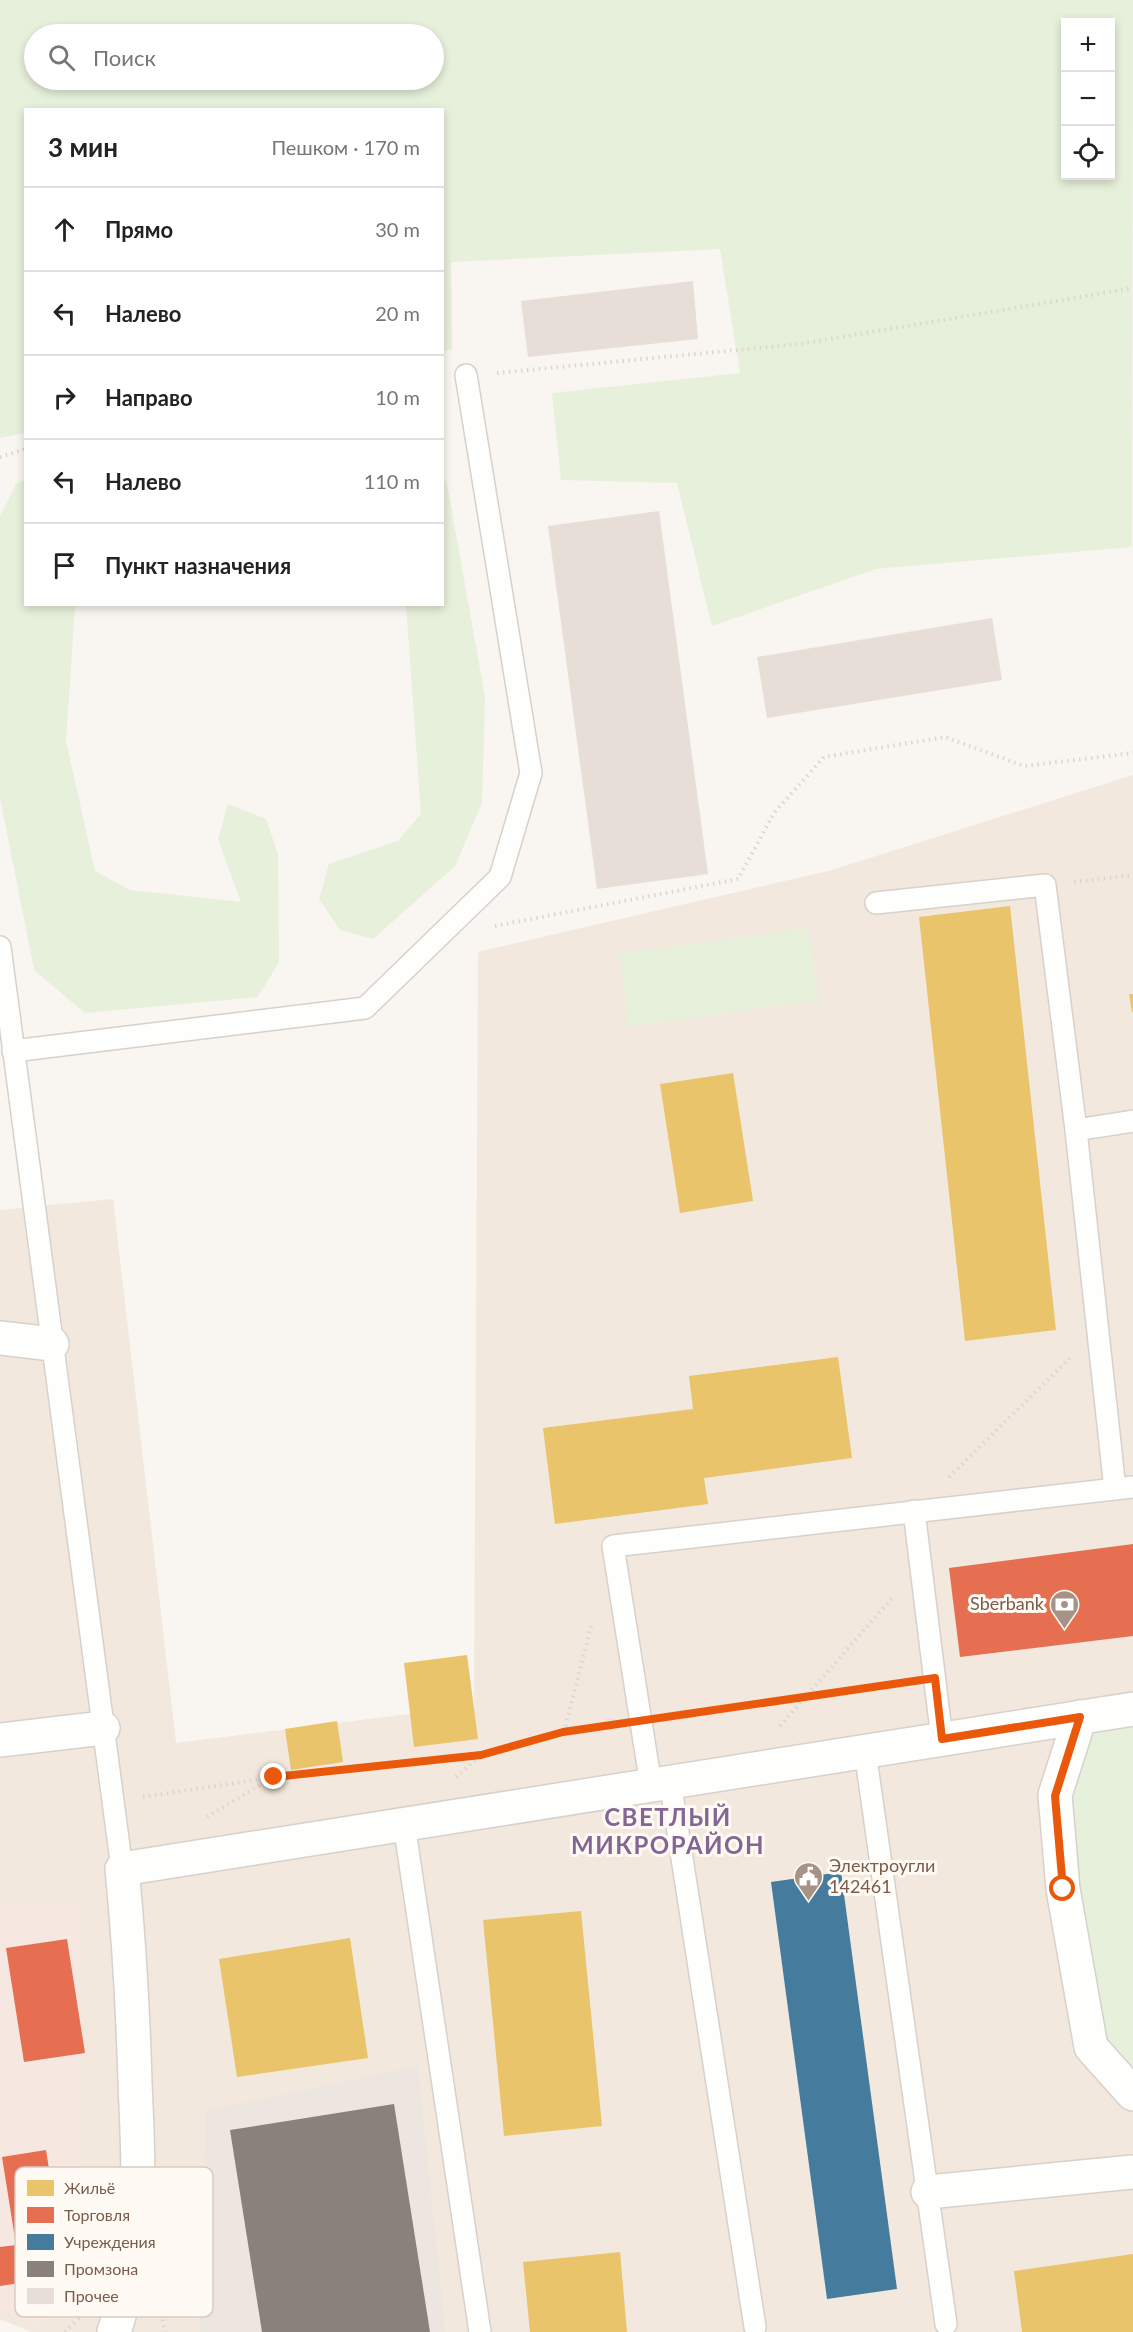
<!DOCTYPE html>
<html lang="ru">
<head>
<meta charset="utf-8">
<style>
	body { margin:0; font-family:Lato,sans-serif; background:#f6f6f6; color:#222 }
	.controls { position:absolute; right:18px; top:18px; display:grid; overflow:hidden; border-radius:0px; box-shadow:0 3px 9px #0003 }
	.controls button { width:54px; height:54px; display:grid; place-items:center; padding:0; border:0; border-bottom:2px solid #e0e0e0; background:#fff; color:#222; font:30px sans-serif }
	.stop { position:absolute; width:18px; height:18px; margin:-14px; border:4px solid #ea580c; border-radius:50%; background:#fff }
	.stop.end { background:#ea580c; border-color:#fff; box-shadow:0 2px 6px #0008 }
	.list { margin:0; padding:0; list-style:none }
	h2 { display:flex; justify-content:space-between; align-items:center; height:78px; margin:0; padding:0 24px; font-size:26px }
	h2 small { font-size:20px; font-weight:400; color:#767676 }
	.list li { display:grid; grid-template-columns:39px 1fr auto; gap:18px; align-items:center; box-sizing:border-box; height:84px; padding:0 24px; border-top:2px solid #e0e0e0 }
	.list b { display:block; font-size:22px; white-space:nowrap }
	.list em { font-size:20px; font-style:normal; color:#767676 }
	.icon { flex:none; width:33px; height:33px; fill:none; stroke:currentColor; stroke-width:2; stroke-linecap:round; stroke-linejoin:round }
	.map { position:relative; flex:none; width:1133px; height:2332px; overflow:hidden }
	.search { position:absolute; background:#fff; box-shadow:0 3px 9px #0003; left:24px; top:24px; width:420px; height:66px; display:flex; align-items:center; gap:15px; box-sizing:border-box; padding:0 21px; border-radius:33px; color:#767676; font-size:22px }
	.panel { position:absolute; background:#fff; box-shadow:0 3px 9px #0003; left:24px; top:108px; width:420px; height:498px; border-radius:0px }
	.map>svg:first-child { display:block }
	.residential { fill:#f2e8de }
	.commercial { fill:#f6e8e1 }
	.industrial { fill:#ede5e0 }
	.green { fill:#e7f0db; fill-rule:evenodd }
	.homes { fill:#e9c46a }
	.shops { fill:#e76f51 }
	.public { fill:#457b9d }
	.industry { fill:#8a817c }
	.building { fill:#e6ded7 }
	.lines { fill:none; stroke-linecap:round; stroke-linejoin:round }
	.lane-casing { stroke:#d7d1cb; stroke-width:24 }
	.street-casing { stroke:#d7d1cb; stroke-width:36 }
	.path { stroke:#dcd5d0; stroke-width:4; stroke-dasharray:1.5 4.5; stroke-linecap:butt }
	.lane { stroke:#fefefd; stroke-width:21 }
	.street { stroke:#fefefd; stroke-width:33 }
	.route { stroke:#ea580c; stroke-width:8 }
	.labels { text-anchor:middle; stroke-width:6; stroke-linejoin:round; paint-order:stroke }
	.poi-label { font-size:18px; fill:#7a5c4d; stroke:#fffaf3; text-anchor:end }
	.district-label { font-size:24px; font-weight:bold; letter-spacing:1.5px; fill:#846695; stroke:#fffaf3 }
	.key { fill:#fffaf3; stroke:#d7cbc1; stroke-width:1.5 }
	.key-label { font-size:16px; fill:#7a5c4d }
</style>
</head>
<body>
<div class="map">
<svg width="1133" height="2332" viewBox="0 0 1133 2332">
	<rect width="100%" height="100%" fill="#f9f5f0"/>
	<polygon class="residential" points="1133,775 1133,2332 31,2332 0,2319 0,1210 113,1199 176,1743 474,1706 478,952 832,870"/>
	<polygon class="commercial" points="79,1899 79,2278 41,2328 0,2308 0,1904"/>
	<polygon class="industrial" points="418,2066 445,2332 200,2332 206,2111"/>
	<g class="green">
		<path d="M0,0H1133L1132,547L876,569L712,626L677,483L561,480L552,393L740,373L720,249L451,262L452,349L443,351L442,110H26L25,433L0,438ZM1110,22V176H1066V22ZM434,34V80H34V34Z"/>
		<polygon points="443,478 447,484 485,697 482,803 455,866 373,939 340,930 319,899 329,864 398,841 421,814 406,605 442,604"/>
		<polygon points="25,480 26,604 75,605 66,741 95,871 130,890 241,902 218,839 228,804 266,819 278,854 279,962 258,997 85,1013 34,970 0,798 0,516 16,484"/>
		<polygon points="808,928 819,1000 629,1027 619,954"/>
		<polygon points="1133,1720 1133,2086 1095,2031 1066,1798 1090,1726"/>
	</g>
	<g class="homes">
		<polygon points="1010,906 1056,1330 965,1341 919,917"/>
		<polygon points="1129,994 1133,994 1133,1012 1132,1012"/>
		<polygon points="733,1073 753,1201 680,1213 660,1084"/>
		<polygon points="838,1357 852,1458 704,1478 708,1504 555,1524 543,1428 693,1409 689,1376"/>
		<polygon points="467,1655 478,1739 414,1747 404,1663"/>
		<polygon points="337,1721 343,1762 291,1770 285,1729"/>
		<polygon points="581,1911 602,2126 504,2136 483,1920"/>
		<polygon points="350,1938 368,2058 237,2077 219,1959"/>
		<polygon points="620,2252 627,2332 530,2332 523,2262"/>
		<polygon points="1133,2254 1133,2332 1022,2332 1014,2271"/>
	</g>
	<g class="shops">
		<polygon points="1133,1544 1133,1636 960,1657 949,1568"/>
		<polygon points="67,1939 85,2053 24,2062 6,1948"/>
		<polygon points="46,2150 66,2276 0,2286 0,2247 16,2245 2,2157"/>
	</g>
	<polygon class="public" points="841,1872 897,2289 827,2299 771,1882"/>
	<polygon class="industry" points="394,2104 430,2332 262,2332 230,2130"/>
	<g class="building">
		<polygon points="693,281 698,339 528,357 521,301"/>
		<polygon points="659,511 708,874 597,889 548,526"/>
		<polygon points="992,618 1002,680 767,718 757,657"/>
	</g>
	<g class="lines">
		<defs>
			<g id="lane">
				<polyline points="876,903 1045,885 1076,1130"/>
				<polyline points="0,947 122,1869"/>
				<polyline points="13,1051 365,1008 500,877 531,773 466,375"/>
				<polyline points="1115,1489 1076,1130 1133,1121"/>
				<polyline points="914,1511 942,1739"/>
				<polyline points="865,1751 946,2324"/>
				<polyline points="670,1781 755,2327"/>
				<polyline points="651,1785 613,1546 1133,1487"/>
				<polyline points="404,1824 480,2332"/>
			</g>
			<g id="street">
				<polyline points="0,1338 52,1344"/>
				<polyline points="1080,1717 1055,1795 1063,1889 1091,2047 1133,2094"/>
				<polyline points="0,1740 103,1728"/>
				<polyline points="928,2192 1133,2172"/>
				<path d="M114,2332C143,2248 139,2171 135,2083C133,2011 129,1940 122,1869L1133,1709"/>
			</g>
		</defs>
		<use href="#lane" class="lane-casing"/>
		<use href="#street" class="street-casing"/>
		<g class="path">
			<polyline points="497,373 800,344 1133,288"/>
			<polyline points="0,457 26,449"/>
			<polyline points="1074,882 1133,875"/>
			<polyline points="495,926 738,879 774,813 824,757 945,737 1024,766 1133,753"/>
			<polyline points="949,1477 1070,1358"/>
			<polyline points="670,1717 903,1682"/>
			<polyline points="780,1726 894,1596"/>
			<polyline points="564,1732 592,1623"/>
			<polyline points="456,1777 481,1755"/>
			<polyline points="143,1797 274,1777 481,1755 563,1732 612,1725"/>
			<polyline points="207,1817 270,1779"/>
			<polyline points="160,2308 165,2332"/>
			<polyline points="65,2332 79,2318"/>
		</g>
		<use href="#lane" class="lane"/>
		<use href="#street" class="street"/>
	</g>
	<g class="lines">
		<polyline class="route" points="274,1777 481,1755 563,1732 935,1678 942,1739 1080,1717 1055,1796 1063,1889"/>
	</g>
	<defs>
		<symbol id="bank-pin" viewBox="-11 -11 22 30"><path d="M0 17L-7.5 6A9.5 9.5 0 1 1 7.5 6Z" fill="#a69286" stroke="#fffaf3"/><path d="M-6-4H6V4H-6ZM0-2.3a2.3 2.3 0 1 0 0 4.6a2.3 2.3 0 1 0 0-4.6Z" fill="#fff"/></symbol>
		<symbol id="civic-pin" viewBox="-11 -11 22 30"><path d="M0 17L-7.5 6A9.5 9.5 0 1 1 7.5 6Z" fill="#a69286" stroke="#fffaf3"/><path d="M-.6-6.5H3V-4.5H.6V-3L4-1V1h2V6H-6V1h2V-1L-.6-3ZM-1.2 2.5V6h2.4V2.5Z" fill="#fff"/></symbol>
	</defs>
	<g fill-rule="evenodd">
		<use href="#bank-pin" x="1048" y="1588" width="33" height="45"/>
		<use href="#civic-pin" x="792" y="1860" width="33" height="45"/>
	</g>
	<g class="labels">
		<g class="poi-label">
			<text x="1044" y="1610">Sberbank</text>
			<text x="829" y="1872" text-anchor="start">Электроугли<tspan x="829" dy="21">142461</tspan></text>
		</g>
		<g class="district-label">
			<text x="668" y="1826">СВЕТЛЫЙ<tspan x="668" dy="28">МИКРОРАЙОН</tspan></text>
		</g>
	</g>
	<rect x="15" y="2167" width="198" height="150" rx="9" class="key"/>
	<rect x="27" y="2180" width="27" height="16" fill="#e9c46a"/>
	<rect x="27" y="2207" width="27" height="16" fill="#e76f51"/>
	<rect x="27" y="2234" width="27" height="16" fill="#457b9d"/>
	<rect x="27" y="2261" width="27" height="16" fill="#8a817c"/>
	<rect x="27" y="2288" width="27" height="16" fill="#e6ded7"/>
	<g class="key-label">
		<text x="64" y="2194">Жильё</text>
		<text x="64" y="2221">Торговля</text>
		<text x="64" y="2248">Учреждения</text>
		<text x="64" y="2275">Промзона</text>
		<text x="64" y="2302">Прочее</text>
	</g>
</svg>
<div class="controls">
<button>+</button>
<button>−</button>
<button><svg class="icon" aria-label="locate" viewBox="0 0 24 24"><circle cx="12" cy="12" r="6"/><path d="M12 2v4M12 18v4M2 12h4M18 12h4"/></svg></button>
</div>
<div class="stop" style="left:1063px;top:1889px"></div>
<div class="stop end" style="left:274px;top:1777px"></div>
<div class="search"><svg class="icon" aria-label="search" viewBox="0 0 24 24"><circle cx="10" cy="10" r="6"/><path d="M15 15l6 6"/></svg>Поиск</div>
<section class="panel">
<h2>3 мин<small>Пешком · 170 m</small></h2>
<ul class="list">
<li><svg class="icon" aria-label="ahead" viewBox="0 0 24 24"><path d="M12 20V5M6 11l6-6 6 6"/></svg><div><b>Прямо</b></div><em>30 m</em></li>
<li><svg class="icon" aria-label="left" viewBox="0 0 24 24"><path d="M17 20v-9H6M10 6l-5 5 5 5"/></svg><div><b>Налево</b></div><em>20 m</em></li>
<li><svg class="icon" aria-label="right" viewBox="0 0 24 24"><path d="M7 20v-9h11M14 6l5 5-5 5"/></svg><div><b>Направо</b></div><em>10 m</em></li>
<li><svg class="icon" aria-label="left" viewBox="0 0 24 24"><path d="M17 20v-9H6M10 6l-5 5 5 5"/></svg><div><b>Налево</b></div><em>110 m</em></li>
<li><svg class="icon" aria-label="arrive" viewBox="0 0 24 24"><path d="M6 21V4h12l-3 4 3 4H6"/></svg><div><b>Пункт назначения</b></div></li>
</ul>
</section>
</div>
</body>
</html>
